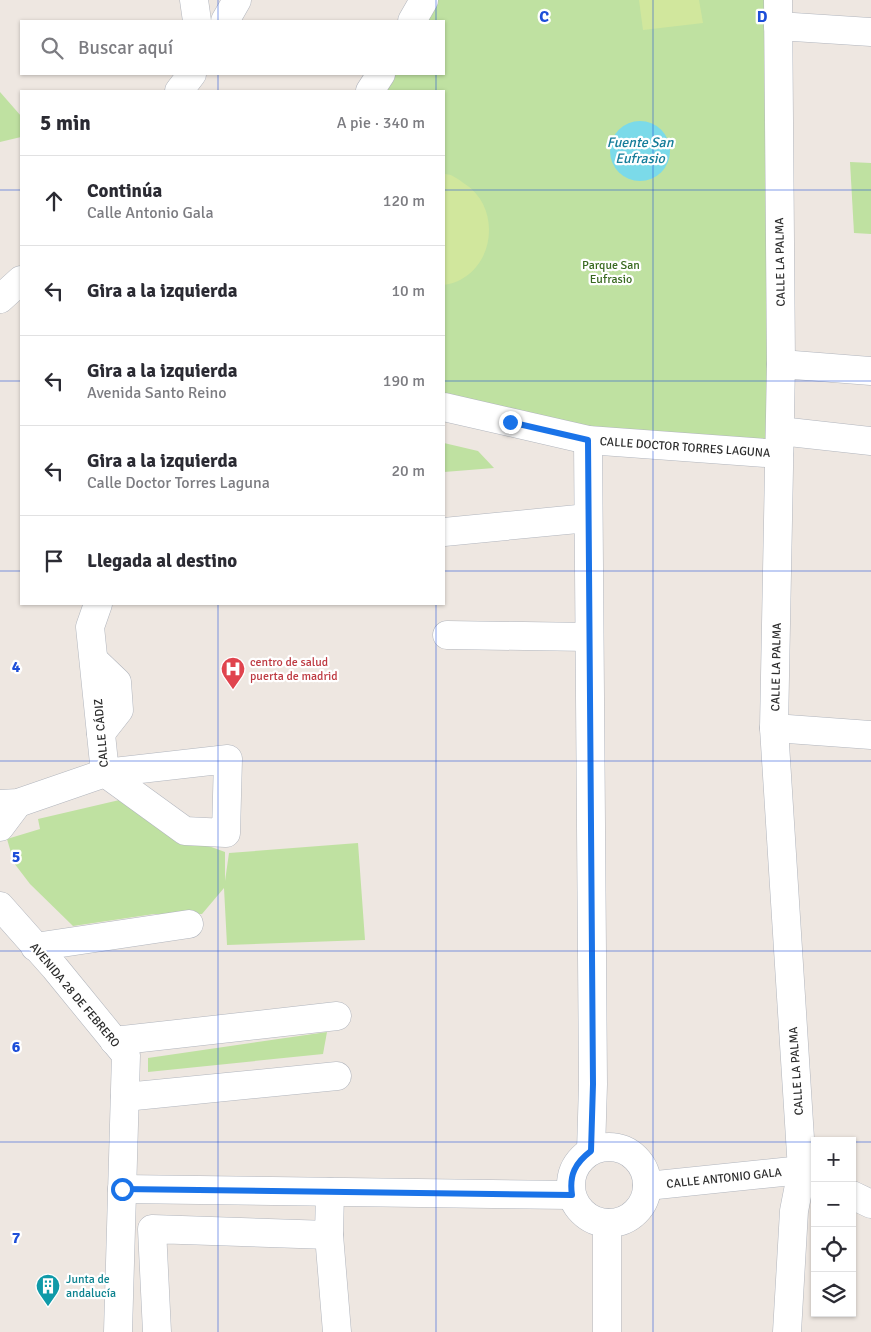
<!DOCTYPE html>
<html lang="es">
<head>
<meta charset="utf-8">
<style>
	body { margin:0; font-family:Signika,sans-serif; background:#f7f7f7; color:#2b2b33 }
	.controls { position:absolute; right:15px; bottom:15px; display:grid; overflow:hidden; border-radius:0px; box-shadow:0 1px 4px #0004 }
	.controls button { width:45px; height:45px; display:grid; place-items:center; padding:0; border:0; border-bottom:1px solid #e1e1e2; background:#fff; color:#2b2b33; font:25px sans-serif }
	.stop { position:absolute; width:15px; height:15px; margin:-11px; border:4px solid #1a73e8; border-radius:50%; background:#fff }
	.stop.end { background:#1a73e8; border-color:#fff; box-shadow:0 1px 5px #0008 }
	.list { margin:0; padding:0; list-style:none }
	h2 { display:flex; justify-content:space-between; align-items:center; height:65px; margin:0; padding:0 20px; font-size:21px }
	h2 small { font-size:16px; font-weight:400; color:#7c7c81 }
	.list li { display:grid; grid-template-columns:32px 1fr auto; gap:15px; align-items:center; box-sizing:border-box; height:90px; padding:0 20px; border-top:1px solid #e1e1e2 }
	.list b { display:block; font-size:19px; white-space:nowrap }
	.list p { margin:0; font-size:16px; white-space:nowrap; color:#7c7c81 }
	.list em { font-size:16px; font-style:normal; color:#7c7c81 }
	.icon { flex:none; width:28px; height:28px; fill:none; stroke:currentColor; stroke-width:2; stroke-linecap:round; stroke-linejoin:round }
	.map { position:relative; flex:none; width:871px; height:1332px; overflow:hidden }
	.search { position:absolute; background:#fff; box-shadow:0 1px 4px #0004; left:20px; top:20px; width:425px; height:55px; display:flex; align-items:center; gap:12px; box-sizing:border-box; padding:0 18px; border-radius:0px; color:#7c7c81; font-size:19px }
	.panel { position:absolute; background:#fff; box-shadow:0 1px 4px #0004; left:20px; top:90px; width:425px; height:515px; border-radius:0px }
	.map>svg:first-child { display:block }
	.green { fill:#bfe1a1 }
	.pitch { fill:#d1e79d }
	.water { fill:#7bdae9 }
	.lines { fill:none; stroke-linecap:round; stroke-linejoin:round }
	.minor-casing { stroke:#b1b5bd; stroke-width:29 }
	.minor { stroke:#fff; stroke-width:28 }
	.route { stroke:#1a73e8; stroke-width:6 }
	.grid { fill:none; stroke:#1d4ed8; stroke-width:1; stroke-opacity:0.55 }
	.labels { text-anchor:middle; stroke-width:4.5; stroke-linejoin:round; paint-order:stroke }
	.street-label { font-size:12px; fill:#2d2d2d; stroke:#fff }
	.park-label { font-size:12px; fill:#38691f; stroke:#fff }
	.health-label { font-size:12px; fill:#be3a42; stroke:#fff; text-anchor:start }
	.culture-label { font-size:12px; fill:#0d838f; stroke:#fff; text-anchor:start }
	.water-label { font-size:14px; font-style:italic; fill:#157d9a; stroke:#fff }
	.grid-label { font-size:16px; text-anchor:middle; font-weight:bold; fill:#1d4ed8; stroke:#fff; stroke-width:4.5; stroke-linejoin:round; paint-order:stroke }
</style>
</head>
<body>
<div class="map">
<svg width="871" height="1332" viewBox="0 0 871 1332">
	<rect width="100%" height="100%" fill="#eee7e1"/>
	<g class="green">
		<polygon points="424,0 778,0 779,454 444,407 444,91 370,91 381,74 444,74 444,21 412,21"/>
		<polygon points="0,92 21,116 21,137 0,142"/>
		<polygon points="850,162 871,163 871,234 854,233"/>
		<polygon points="444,443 478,451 494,468 444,472"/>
		<polygon points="128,798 203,844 225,852 225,881 229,853 358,843 365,940 227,945 224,888 202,914 154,914 73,926 30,884 14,863 7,839 40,829 38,819"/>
		<polygon points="327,1032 323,1054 148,1072 148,1058"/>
	</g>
	<g class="pitch">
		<polygon points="639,0 699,0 703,23 643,30"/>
		<path d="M444,174C452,174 458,179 465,184C505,210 493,278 444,285Z"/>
	</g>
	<circle class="water" cx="640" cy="151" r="30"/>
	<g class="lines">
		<defs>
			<g id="minor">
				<polyline points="194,0 197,21"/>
				<polyline points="778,0 781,364 774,728 802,1170 794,1211 787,1332"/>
				<polyline points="225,21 237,0"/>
				<polyline points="412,21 424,0"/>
				<polyline points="778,26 871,32"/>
				<polyline points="179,91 192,74"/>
				<polyline points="370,91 381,74"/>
				<polyline points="0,299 21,280"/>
				<polyline points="781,364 871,371"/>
				<polyline points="444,407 588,440 779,454"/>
				<polyline points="780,431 871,441"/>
				<polyline points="588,440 593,1084 591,1151"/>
				<polyline points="444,532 588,518"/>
				<polyline points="98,604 90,627 105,773"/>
				<polyline points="447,635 589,637"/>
				<polyline points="94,660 117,682 119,710 101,733"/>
				<polyline points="774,728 871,735"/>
				<polyline points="0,804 18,803 105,773 228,759 226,833 185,831 105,773"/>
				<polyline points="0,827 18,803"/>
				<polyline points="0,906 55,968 126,1055 118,1332"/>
				<polyline points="35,947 189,924"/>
				<polyline points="114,1041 337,1016"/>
				<polyline points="125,1097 337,1076"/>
				<circle cx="609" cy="1185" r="38"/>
				<polyline points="647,1186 802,1170"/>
				<polyline points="122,1189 571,1195"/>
				<polyline points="330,1192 329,1235 337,1332"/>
				<polyline points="852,1195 871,1204"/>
				<polyline points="157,1332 152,1229 329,1235"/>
				<polyline points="607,1332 607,1223"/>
			</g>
		</defs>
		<use href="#minor" class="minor-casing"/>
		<use href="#minor" class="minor"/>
	</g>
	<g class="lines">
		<path class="route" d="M122,1189L572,1195C569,1175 575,1163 591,1151L593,1084L588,440L510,422"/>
	</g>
	<path class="grid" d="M218,0V21M436,0V21M653,0V1332M218,74V91M436,74V91M0,190H21M444,190H871M0,381H21M444,381H871M0,571H21M444,571H871M218,604V1332M436,604V1332M0,761H871M0,951H871M0,1142H815M852,1142H871"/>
	<defs>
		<symbol id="hospital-pin" viewBox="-11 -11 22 30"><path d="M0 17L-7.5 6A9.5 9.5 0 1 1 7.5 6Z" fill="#e0444e" stroke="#fff"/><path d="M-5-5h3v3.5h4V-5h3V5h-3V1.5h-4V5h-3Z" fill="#fff"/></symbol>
		<symbol id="building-pin" viewBox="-11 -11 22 30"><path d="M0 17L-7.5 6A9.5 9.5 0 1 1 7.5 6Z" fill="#0f9aa8" stroke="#fff"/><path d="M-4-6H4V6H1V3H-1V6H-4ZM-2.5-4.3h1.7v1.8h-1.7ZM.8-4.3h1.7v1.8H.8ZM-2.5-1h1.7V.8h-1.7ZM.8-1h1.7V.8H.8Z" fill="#fff"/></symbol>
	</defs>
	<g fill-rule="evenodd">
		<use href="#hospital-pin" x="219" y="655" width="28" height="38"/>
		<use href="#building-pin" x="34" y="1272" width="28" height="38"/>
	</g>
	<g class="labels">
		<g class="street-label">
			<text transform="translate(780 262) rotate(-91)" y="4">CALLE LA PALMA</text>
			<text transform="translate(685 447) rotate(4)" y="4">CALLE DOCTOR TORRES LAGUNA</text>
			<text transform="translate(776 667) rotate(-89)" y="4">CALLE LA PALMA</text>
			<text transform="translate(101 733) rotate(-95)" y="4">CALLE CÁDIZ</text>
			<text transform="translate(75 995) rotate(50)" y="4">AVENIDA 28 DE FEBRERO</text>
			<text transform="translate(796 1071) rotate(-94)" y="4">CALLE LA PALMA</text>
			<text transform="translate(724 1178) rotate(-6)" y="4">CALLE ANTONIO GALA</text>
		</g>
		<g class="park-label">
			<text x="611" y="269">Parque San<tspan x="611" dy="14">Eufrasio</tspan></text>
		</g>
		<g class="health-label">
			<text x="250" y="666">centro de salud<tspan x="250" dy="14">puerta de madrid</tspan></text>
		</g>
		<g class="culture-label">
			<text x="66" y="1283">Junta de<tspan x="66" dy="14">andalucía</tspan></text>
		</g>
		<g class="water-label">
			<text x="640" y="147">Fuente San<tspan x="640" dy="16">Eufrasio</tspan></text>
		</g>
	</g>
	<g class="grid-label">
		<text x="544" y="22">C</text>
		<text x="762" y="22">D</text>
		<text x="16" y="672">4</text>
		<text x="16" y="862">5</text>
		<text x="16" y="1052">6</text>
		<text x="16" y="1243">7</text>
	</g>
</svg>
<div class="controls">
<button>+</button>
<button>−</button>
<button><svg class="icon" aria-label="locate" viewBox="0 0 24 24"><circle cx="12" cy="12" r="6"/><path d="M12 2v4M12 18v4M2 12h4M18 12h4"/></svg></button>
<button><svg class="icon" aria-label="layers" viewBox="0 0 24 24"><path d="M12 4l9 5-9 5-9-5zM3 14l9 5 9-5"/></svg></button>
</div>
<div class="stop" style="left:122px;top:1189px"></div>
<div class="stop end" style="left:510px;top:422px"></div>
<div class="search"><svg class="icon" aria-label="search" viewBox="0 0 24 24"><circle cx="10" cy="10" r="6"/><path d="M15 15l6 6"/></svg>Buscar aquí</div>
<section class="panel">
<h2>5 min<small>A pie · 340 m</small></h2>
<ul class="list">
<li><svg class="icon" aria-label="ahead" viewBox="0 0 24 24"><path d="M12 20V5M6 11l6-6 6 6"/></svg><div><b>Continúa</b><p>Calle Antonio Gala</p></div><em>120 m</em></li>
<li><svg class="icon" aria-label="left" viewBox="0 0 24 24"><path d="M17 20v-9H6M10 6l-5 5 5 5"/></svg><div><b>Gira a la izquierda</b></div><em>10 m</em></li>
<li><svg class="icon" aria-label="left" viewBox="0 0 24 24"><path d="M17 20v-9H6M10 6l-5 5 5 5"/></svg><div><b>Gira a la izquierda</b><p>Avenida Santo Reino</p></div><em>190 m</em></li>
<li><svg class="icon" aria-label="left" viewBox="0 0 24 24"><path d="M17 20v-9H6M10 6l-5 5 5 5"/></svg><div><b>Gira a la izquierda</b><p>Calle Doctor Torres Laguna</p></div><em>20 m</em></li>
<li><svg class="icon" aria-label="arrive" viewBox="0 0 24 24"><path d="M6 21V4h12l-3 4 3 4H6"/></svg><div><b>Llegada al destino</b></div></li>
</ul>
</section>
</div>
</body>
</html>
